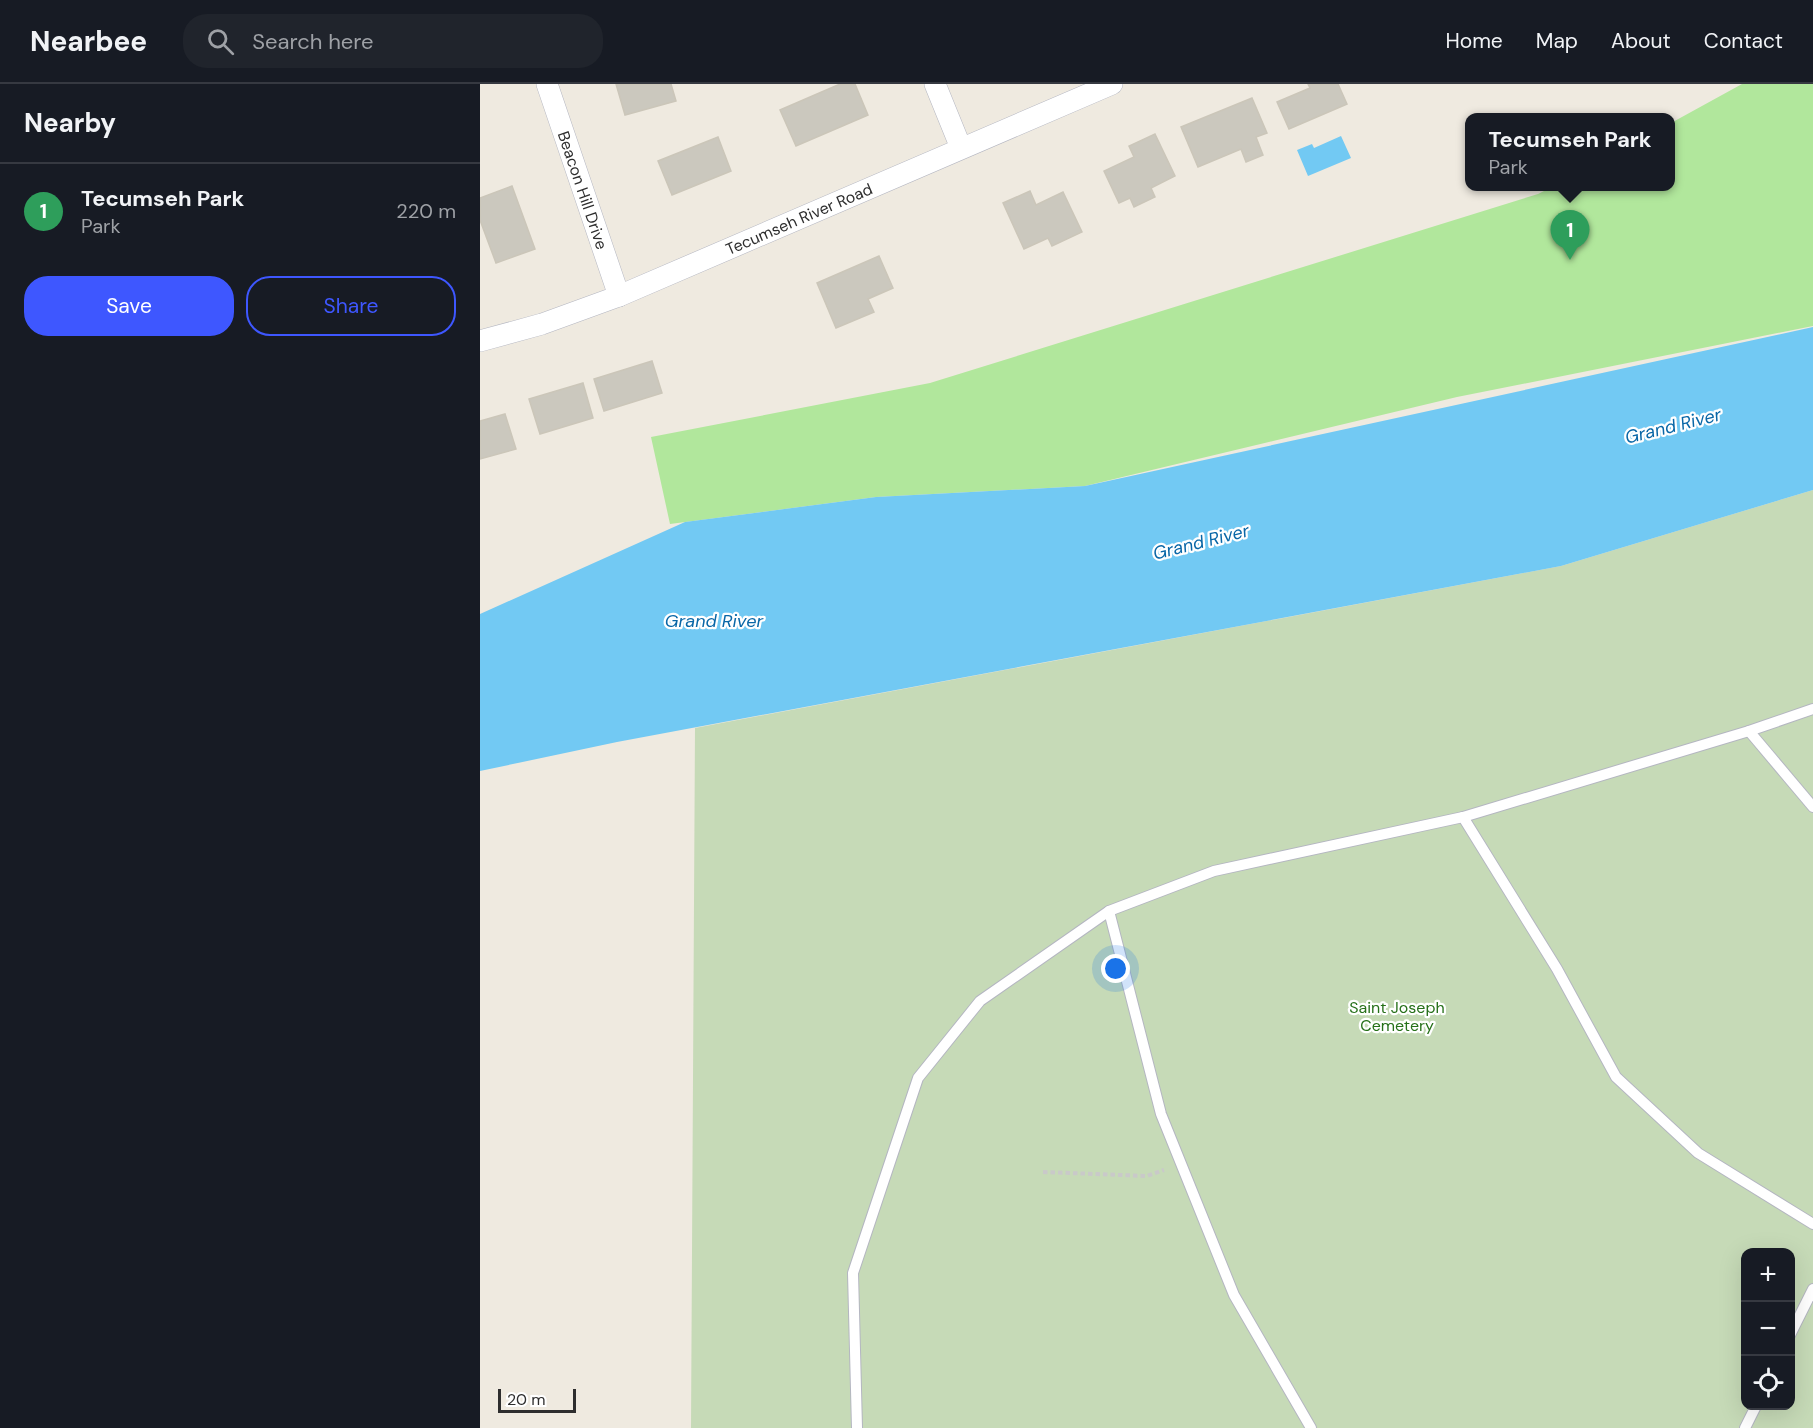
<!DOCTYPE html>
<html lang="en">
<head>
<meta charset="utf-8">
<style>
	body { margin:0; font-family:"DM Sans",sans-serif; background:#20242c; color:#f1f3f6 }
	.controls { position:absolute; right:18px; bottom:18px; display:grid; overflow:hidden; border-radius:12px; box-shadow:0 6px 24px #0002 }
	.controls button { width:54px; height:54px; display:grid; place-items:center; padding:0; border:0; border-bottom:2px solid #363941; background:#171b24; color:#f1f3f6; font:30px sans-serif }
	.scale { position:absolute; left:18px; bottom:15px; width:78px; box-sizing:border-box; padding-left:6px; border:3px solid #2e2e2e; border-top:0; font-size:16px; line-height:21px; white-space:nowrap; color:#2e2e2e; -webkit-text-stroke:4px #fff; paint-order:stroke }
	.you { position:absolute; left:636px; top:885px; width:21px; height:21px; margin:-15px; border:4px solid #fff; border-radius:50%; background:#1a73e8; box-shadow:0 0 0 9px #1a73e833 }
	.badge { display:grid; place-items:center; width:39px; height:39px; border-radius:50%; background:#3e57ff; color:#fff; font-size:20px; font-weight:700 }
	.pin { position:absolute; translate:-50% -50px; filter:drop-shadow(0 2px 3px #0008) }
	.pin::after { content:''; position:absolute; top:32px; width:21px; height:18px; background:inherit; clip-path:polygon(0 0,100% 0,50% 100%) }
	.popup { position:absolute; left:985px; top:29px; width:210px; height:78px; box-sizing:border-box; display:grid; place-content:center; border-radius:12px; background:#171b24; filter:drop-shadow(0 2px 4px #0005); font-size:20px; white-space:nowrap; color:#9ea1a6 }
	.popup b { font-size:22px; color:#f1f3f6 }
	.popup::after { content:''; position:absolute; left:50%; top:100%; margin-left:-12px; border:12px solid transparent; border-top-color:#171b24 }
	.list { margin:0; padding:0; list-style:none }
	h2 { display:flex; justify-content:space-between; align-items:center; height:78px; margin:0; padding:0 24px; font-size:26px }
	h2 small { font-size:20px; font-weight:400; color:#9ea1a6 }
	.list li { display:grid; grid-template-columns:39px 1fr auto; gap:18px; align-items:center; box-sizing:border-box; height:96px; padding:0 24px; border-top:2px solid #363941 }
	.list b { display:block; font-size:22px; white-space:nowrap }
	.list p { margin:0; font-size:20px; white-space:nowrap; color:#9ea1a6 }
	.list em { font-size:20px; font-style:normal; color:#9ea1a6 }
	.actions { display:flex; gap:12px; padding:18px 24px }
	.actions a { flex:1; padding:14px 0; border:2px solid #3e57ff; border-radius:24px; text-align:center; font-size:21px; color:#3e57ff }
	.actions .main { background:#3e57ff; color:#fff }
	.icon { flex:none; width:33px; height:33px; fill:none; stroke:currentColor; stroke-width:2; stroke-linecap:round; stroke-linejoin:round }
	.map { position:relative; flex:none; width:1333px; height:1344px; overflow:hidden }
	header { display:flex; align-items:center; gap:36px; box-sizing:border-box; height:84px; padding:0 30px; background:#171b24; border-bottom:2px solid #363941 }
	header strong { font-size:28px }
	nav { display:flex; gap:33px; margin-inline-start:auto; font-size:21px }
	.search { width:420px; height:54px; background:#20242c; display:flex; align-items:center; gap:15px; box-sizing:border-box; padding:0 21px; border-radius:24px; color:#9ea1a6; font-size:22px }
	main { display:flex }
	aside { flex:1; background:#171b24 }
	.map>svg:first-child { display:block }
	.green { fill:#b1e79c }
	.cemetery { fill:#c6dab7; fill-rule:evenodd }
	.water { fill:#72c9f3 }
	.building { fill:#cbc8be; stroke:#cbc6b9; stroke-width:1.5 }
	.lines { fill:none; stroke-linecap:round; stroke-linejoin:round }
	.service-casing { stroke:#b4b6c1; stroke-width:12 }
	.minor-casing { stroke:#b4b6c1; stroke-width:22 }
	.path { stroke:#c9c9c9; stroke-width:4; stroke-dasharray:4.5 3; stroke-linecap:butt }
	.service { stroke:#fff; stroke-width:10 }
	.minor { stroke:#fff; stroke-width:21 }
	.labels { text-anchor:middle; stroke-width:4.5; stroke-linejoin:round; paint-order:stroke }
	.street-label { font-size:16px; fill:#2e2e2e; stroke:#fff }
	.park-label { font-size:16px; fill:#267019; stroke:#fff }
	.water-label { font-size:18px; font-style:italic; fill:#0967a7; stroke:#fff }
</style>
</head>
<body>
<header>
<strong>Nearbee</strong>
<div class="search"><svg class="icon" aria-label="search" viewBox="0 0 24 24"><circle cx="10" cy="10" r="6"/><path d="M15 15l6 6"/></svg>Search here</div>
<nav><a>Home</a><a>Map</a><a>About</a><a>Contact</a></nav>
</header>
<main>
<aside>
<h2>Nearby<small></small></h2>
<ul class="list">
<li><span class="badge" style="background:#2e9e5b">1</span><div><b>Tecumseh Park</b><p>Park</p></div><em>220 m</em></li>
</ul>
<div class="actions"><a class="main">Save</a><a>Share</a></div>
</aside>
<div class="map">
<svg width="1333" height="1344" viewBox="0 0 1333 1344">
	<rect width="100%" height="100%" fill="#efeae0"/>
	<polygon class="green" points="1262,0 1333,0 1333,242 977,313 605,402 396,413 190,440 171,353 450,299 1058,110 1072,103 1190,102 1191,39"/>
	<path class="cemetery" d="M1333,406V1344H211L215,644L1081,482ZM1266,1168H1310V1322H1266Z"/>
	<g class="water">
		<polygon points="861,52 871,74 828,92 817,66 832,60 834,64"/>
		<polygon points="1333,243 1333,406 1081,482 137,658 0,687 0,530 205,438 396,413 605,402"/>
	</g>
	<g class="building">
		<polygon points="136,0 191,0 196,17 145,31"/>
		<polygon points="360,0 375,0 388,31 316,62 300,26"/>
		<polygon points="828,0 858,0 867,20 809,45 797,18 830,4"/>
		<polygon points="772,14 787,49 776,53 783,71 766,78 761,65 718,83 701,43"/>
		<polygon points="675,50 695,92 671,104 675,113 654,123 650,114 639,119 624,87 654,73 649,62"/>
		<polygon points="238,53 251,87 192,111 178,77"/>
		<polygon points="32,102 55,165 16,179 0,136 0,114"/>
		<polygon points="550,107 556,121 583,108 602,148 572,162 568,154 544,165 523,119"/>
		<polygon points="399,172 413,204 388,215 394,228 356,244 337,199"/>
		<polygon points="172,277 182,309 124,327 114,295"/>
		<polygon points="103,299 113,334 60,350 49,315"/>
		<polygon points="25,330 36,365 0,375 0,337"/>
	</g>
	<g class="lines">
		<defs>
			<g id="service">
				<polyline points="1269,647 1333,723"/>
				<polyline points="983,733 1077,885 1136,993 1218,1069 1333,1140"/>
				<polyline points="629,827 681,1030 754,1211 831,1344"/>
				<polyline points="1310,1251 1333,1205"/>
				<polyline points="377,1344 373,1189 438,994 500,917 629,827 734,787 983,733 1269,647 1333,625"/>
				<polyline points="1265,1344 1276,1322"/>
			</g>
			<g id="minor">
				<path id="s1" d="M67,0L139,212"/>
				<polyline points="455,0 481,64"/>
				<path id="s2" d="M0,257L62,240L139,212L632,0"/>
			</g>
		</defs>
		<use href="#service" class="service-casing"/>
		<use href="#minor" class="minor-casing"/>
		<polyline class="path" points="563,1088 667,1092 684,1086"/>
		<use href="#service" class="service"/>
		<use href="#minor" class="minor"/>
	</g>
	<g class="labels">
		<g class="street-label">
			<text dy="6" stroke="none"><textPath href="#s1" startOffset="112">Beacon Hill Drive</textPath></text>
			<text dy="6" stroke="none"><textPath href="#s2" startOffset="342">Tecumseh River Road</textPath></text>
		</g>
		<g class="park-label">
			<text x="917" y="929">Saint Joseph<tspan x="917" dy="18">Cemetery</tspan></text>
		</g>
		<g class="water-label">
			<text transform="translate(1193 342) rotate(-14)" y="6">Grand River</text>
			<text transform="translate(721 458) rotate(-14)" y="6">Grand River</text>
			<text x="234" y="543">Grand River</text>
		</g>
	</g>
</svg>
<div class="controls">
<button>+</button>
<button>−</button>
<button><svg class="icon" aria-label="locate" viewBox="0 0 24 24"><circle cx="12" cy="12" r="6"/><path d="M12 2v4M12 18v4M2 12h4M18 12h4"/></svg></button>
</div>
<div class="scale">20 m</div>
<div class="you"></div>
<div class="pin badge" style="left:1090px;top:176px;background:#2e9e5b">1</div>
<div class="popup"><b>Tecumseh Park</b>Park</div>
</div>
</main>
</body>
</html>
